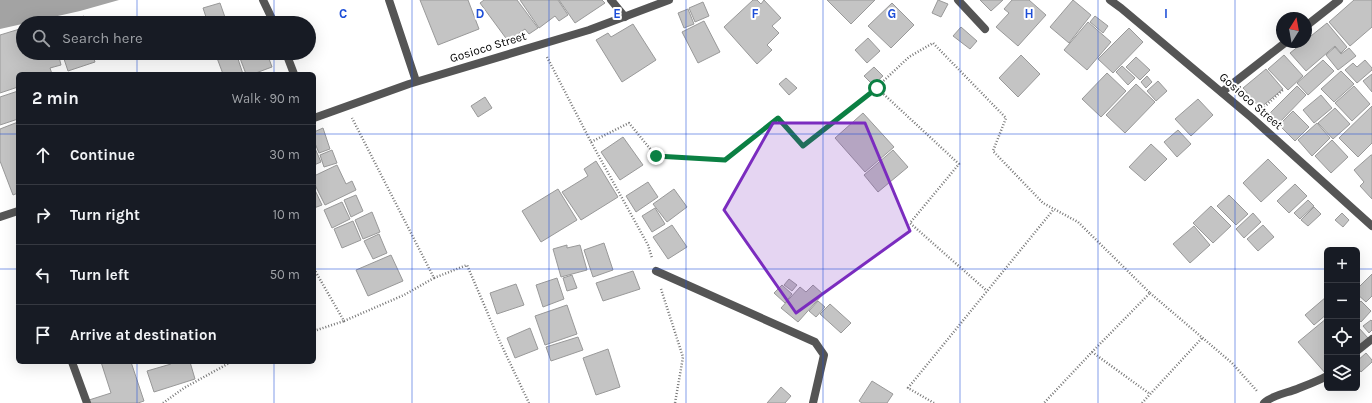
<!DOCTYPE html>
<html lang="en">
<head>
<meta charset="utf-8">
<style>
	body { margin:0; font-family:Karla,sans-serif; background:#242831; color:#f1f3f6 }
	.controls { position:absolute; right:12px; bottom:12px; display:grid; overflow:hidden; border-radius:6px; box-shadow:0 4px 16px #0002 }
	.controls button { width:36px; height:36px; display:grid; place-items:center; padding:0; border:0; border-bottom:1px solid #363941; background:#171b24; color:#f1f3f6; font:20px sans-serif }
	.compass { position:absolute; left:1276px; top:12px; width:36px; height:36px; border-radius:50%; background:#171b24; box-shadow:0 4px 16px #0002; rotate:11deg }
	.stop { position:absolute; width:12px; height:12px; margin:-9px; border:3px solid #0b8043; border-radius:50%; background:#fff }
	.stop.end { background:#0b8043; border-color:#fff; box-shadow:0 1px 4px #0008 }
	.list { margin:0; padding:0; list-style:none }
	h2 { display:flex; justify-content:space-between; align-items:center; height:52px; margin:0; padding:0 16px; font-size:17px }
	h2 small { font-size:13px; font-weight:400; color:#9ea1a6 }
	.list li { display:grid; grid-template-columns:26px 1fr auto; gap:12px; align-items:center; box-sizing:border-box; height:60px; padding:0 16px; border-top:1px solid #363941 }
	.list b { display:block; font-size:15px; white-space:nowrap }
	.list em { font-size:13px; font-style:normal; color:#9ea1a6 }
	.icon { flex:none; width:22px; height:22px; fill:none; stroke:currentColor; stroke-width:2; stroke-linecap:round; stroke-linejoin:round }
	.map { position:relative; flex:none; width:1372px; height:403px; overflow:hidden }
	.search { position:absolute; background:#171b24; box-shadow:0 4px 16px #0002; left:16px; top:16px; width:300px; height:44px; display:flex; align-items:center; gap:10px; box-sizing:border-box; padding:0 14px; border-radius:22px; color:#9ea1a6; font-size:15px }
	.panel { position:absolute; background:#171b24; box-shadow:0 4px 16px #0002; left:16px; top:72px; width:300px; height:292px; border-radius:6px }
	.map>svg:first-child { display:block }
	.water { fill:#a3a3a3 }
	.building { fill:#c4c4c4; stroke:#999 }
	.lines { fill:none; stroke-linecap:round; stroke-linejoin:round }
	.path { stroke:#777; stroke-width:2.5; stroke-dasharray:1 2; stroke-linecap:butt }
	.service { stroke:#555; stroke-width:8 }
	.minor { stroke:#555; stroke-width:8 }
	.tertiary { stroke:#555; stroke-width:8 }
	.route { stroke:#0b8043; stroke-width:5 }
	.marked { fill:#7b2cbf; fill-opacity:0.2; stroke:#7b2cbf; stroke-width:3; stroke-linejoin:round }
	.grid { fill:none; stroke:#1d4ed8; stroke-width:1; stroke-opacity:0.55 }
	.labels { text-anchor:middle; stroke-width:4; stroke-linejoin:round; paint-order:stroke }
	.street-label { font-size:12px; fill:#000; stroke:#fff }
	.grid-label { font-size:13px; text-anchor:middle; font-weight:bold; fill:#1d4ed8; stroke:#fff; stroke-width:4; stroke-linejoin:round; paint-order:stroke }
</style>
</head>
<body>
<div class="map">
<svg width="1372" height="403" viewBox="0 0 1372 403">
	<rect width="100%" height="100%" fill="#fff"/>
	<polygon class="water" points="0,0 119,0 80,11 0,29"/>
	<g class="building">
		<polygon points="420,0 468,0 479,29 438,45"/>
		<polygon points="484,0 517,0 538,28 529,34 525,29 508,41 480,3"/>
		<polygon points="520,0 558,0 568,15 559,21 555,16 539,28"/>
		<polygon points="559,0 602,0 605,3 575,23"/>
		<polygon points="753,0 757,0 761,4 764,0 781,18 772,26 779,33 767,45 772,50 757,64 724,27"/>
		<polygon points="827,0 875,0 851,24"/>
		<polygon points="938,0 948,4 941,17 932,13"/>
		<polygon points="980,0 1003,0 991,11"/>
		<polygon points="1012,0 1029,0 1046,15 1018,46 996,27 1009,13 1004,9"/>
		<polygon points="1073,0 1091,15 1069,43 1050,27"/>
		<polygon points="1354,0 1372,0 1372,27 1350,46 1329,22"/>
		<polygon points="703,2 709,16 695,22 689,8"/>
		<polygon points="220,3 227,23 208,23 203,8"/>
		<polygon points="892,3 914,25 891,48 868,26"/>
		<polygon points="688,9 694,24 684,28 678,13"/>
		<polygon points="84,16 86,23 62,23"/>
		<polygon points="1095,16 1108,26 1103,33 1090,22"/>
		<polygon points="704,21 720,52 698,63 682,32"/>
		<polygon points="1088,22 1111,42 1087,70 1064,50"/>
		<polygon points="1327,23 1347,47 1341,53 1335,46 1306,71 1290,53 1304,42 1306,42 1306,40"/>
		<polygon points="633,24 656,60 622,82 596,40 608,33 611,37"/>
		<polygon points="961,27 977,41 970,49 953,36"/>
		<polygon points="23,28 23,53 58,53 61,65 50,68 52,74 18,74 18,87 0,93 0,35"/>
		<polygon points="1129,28 1143,42 1113,73 1098,59"/>
		<polygon points="868,38 880,51 867,63 855,50"/>
		<polygon points="1335,47 1341,54 1349,48 1356,56 1338,70 1326,55"/>
		<polygon points="62,53 92,53 95,62 68,71"/>
		<polygon points="225,53 236,53 243,74 223,74 217,58 226,55"/>
		<polygon points="238,53 274,53 268,56 272,67 253,74 246,74"/>
		<polygon points="1021,55 1040,74 1018,97 999,78"/>
		<polygon points="1284,55 1303,76 1288,90 1268,69"/>
		<polygon points="1136,57 1150,70 1140,80 1126,67"/>
		<polygon points="1323,60 1334,71 1308,95 1297,83"/>
		<polygon points="1365,60 1372,68 1372,70 1357,83 1345,70 1353,63 1357,67"/>
		<polygon points="1122,66 1135,78 1128,85 1116,72"/>
		<polygon points="874,67 883,76 873,85 864,76"/>
		<polygon points="1266,69 1283,89 1260,108 1243,88"/>
		<polygon points="1341,71 1354,84 1334,102 1321,89"/>
		<polygon points="1107,73 1126,91 1101,117 1082,99"/>
		<polygon points="1372,74 1372,92 1363,81"/>
		<polygon points="1147,76 1152,82 1146,88 1141,82"/>
		<polygon points="786,78 797,88 789,95 779,84"/>
		<polygon points="1158,81 1167,91 1156,101 1147,91"/>
		<polygon points="1136,84 1155,102 1125,133 1106,115"/>
		<polygon points="1297,86 1306,95 1279,123 1270,113"/>
		<polygon points="1354,86 1370,104 1352,121 1335,103"/>
		<polygon points="18,91 18,119 0,125 0,97"/>
		<polygon points="1321,95 1332,108 1314,123 1303,110"/>
		<polygon points="485,97 492,108 478,117 471,106"/>
		<polygon points="1198,99 1213,115 1191,136 1175,119"/>
		<polygon points="1372,106 1372,143 1358,157 1339,138"/>
		<polygon points="1335,108 1350,124 1333,139 1318,123"/>
		<polygon points="1293,111 1309,127 1295,141 1279,125"/>
		<polygon points="863,113 894,147 865,172 835,138"/>
		<polygon points="18,122 18,193 13,195 0,161 0,129"/>
		<polygon points="1317,123 1330,138 1312,156 1298,140"/>
		<polygon points="323,128 330,149 319,153 314,141 314,132"/>
		<polygon points="1178,130 1191,144 1177,157 1164,142"/>
		<polygon points="623,137 643,165 620,180 601,152"/>
		<polygon points="1332,140 1348,157 1331,173 1315,156"/>
		<polygon points="1151,144 1167,159 1145,181 1129,167"/>
		<polygon points="314,146 321,162 314,165"/>
		<polygon points="332,150 337,163 324,167 320,155"/>
		<polygon points="893,150 908,167 878,192 864,175"/>
		<polygon points="1371,155 1372,155 1372,199 1360,186 1364,182 1354,170"/>
		<polygon points="1268,159 1287,178 1261,202 1243,183"/>
		<polygon points="596,161 618,197 581,220 562,192 588,176 584,169"/>
		<polygon points="337,165 346,184 352,181 356,190 325,205 314,183 314,176"/>
		<polygon points="648,182 658,197 636,212 626,196"/>
		<polygon points="1295,184 1307,196 1289,213 1277,201"/>
		<polygon points="314,188 322,205 314,208"/>
		<polygon points="558,189 577,220 541,242 522,211"/>
		<polygon points="674,189 687,207 667,222 653,204"/>
		<polygon points="356,195 363,211 351,217 344,200"/>
		<polygon points="1229,195 1248,214 1236,225 1217,206"/>
		<polygon points="1308,200 1314,206 1300,219 1294,213"/>
		<polygon points="342,202 350,219 332,228 324,210"/>
		<polygon points="1211,206 1231,226 1213,243 1193,223"/>
		<polygon points="1314,207 1321,214 1308,226 1301,220"/>
		<polygon points="655,208 665,224 652,232 642,216"/>
		<polygon points="372,212 380,232 363,239 355,220"/>
		<polygon points="1253,213 1261,222 1244,238 1236,229"/>
		<polygon points="1342,213 1349,220 1343,227 1335,220"/>
		<polygon points="353,221 361,240 342,248 334,229"/>
		<polygon points="672,225 687,247 668,259 653,237"/>
		<polygon points="1263,225 1274,237 1258,251 1247,239"/>
		<polygon points="1194,226 1210,245 1190,263 1173,244"/>
		<polygon points="379,234 387,253 373,259 364,241"/>
		<polygon points="604,243 613,270 593,277 584,250"/>
		<polygon points="567,245 567,248 580,245 587,270 561,277 553,249"/>
		<polygon points="391,255 403,281 368,296 356,270"/>
		<polygon points="633,271 640,289 603,301 596,283"/>
		<polygon points="1372,274 1372,296 1366,302 1357,294 1357,289"/>
		<polygon points="572,275 577,288 567,291 563,278"/>
		<polygon points="557,278 564,299 543,307 536,285"/>
		<polygon points="789,279 797,285 792,291 784,285"/>
		<polygon points="516,284 524,305 497,314 490,293"/>
		<polygon points="782,285 792,294 785,303 774,293"/>
		<polygon points="813,285 823,294 798,322 781,308 800,287 806,292"/>
		<polygon points="1326,297 1327,314 1314,325 1305,315"/>
		<polygon points="818,301 825,307 816,317 809,311"/>
		<polygon points="1361,301 1371,311 1361,322 1357,318 1357,305"/>
		<polygon points="830,304 851,323 841,333 820,314"/>
		<polygon points="567,305 577,334 545,345 535,316"/>
		<polygon points="1327,318 1327,373 1326,374 1298,342"/>
		<polygon points="1371,320 1372,321 1372,330 1369,333 1363,326"/>
		<polygon points="530,328 538,349 515,358 507,338"/>
		<polygon points="1359,328 1368,338 1357,347 1357,329"/>
		<polygon points="578,337 583,350 551,361 546,347"/>
		<polygon points="608,349 620,387 596,395 583,358"/>
		<polygon points="1366,353 1372,360 1372,362 1361,372 1357,367 1357,361"/>
		<polygon points="101,362 131,362 144,401 138,403 91,403 89,400 111,393"/>
		<polygon points="170,362 190,362 195,379 154,392 147,371 171,364"/>
		<polygon points="872,381 893,394 887,403 862,403 859,401"/>
		<polygon points="781,387 791,396 785,403 767,403"/>
	</g>
	<g class="lines">
		<g class="path">
			<polyline points="547,57 591,142 648,245 652,258"/>
			<polyline points="877,88 959,164 910,223 987,291"/>
			<polyline points="1262,109 1284,89"/>
			<polyline points="591,142 629,123 656,156 725,160 778,118 803,146 877,87 909,57 933,43 1006,118 993,151 1043,203 1078,222 1150,293 1092,352 1044,403"/>
			<polyline points="314,269 344,321 404,295 434,278 352,118"/>
			<polyline points="434,278 467,265 500,342 529,403"/>
			<polyline points="661,289 683,357 675,403"/>
			<polyline points="1150,293 1232,363 1257,391"/>
			<polyline points="314,331 344,321"/>
			<polyline points="1092,352 1150,394"/>
			<polyline points="163,403 184,388 231,362"/>
			<polyline points="934,403 908,388 1054,209"/>
			<polyline points="1142,403 1202,338"/>
		</g>
		<g class="service">
			<polyline points="958,0 985,29"/>
			<polyline points="1306,26 1339,0"/>
			<polyline points="1222,92 1286,42"/>
		</g>
		<g class="minor">
			<polyline points="263,0 274,23"/>
			<polyline points="389,0 416,81"/>
			<polyline points="611,0 625,17"/>
			<polyline points="286,53 294,74"/>
			<polyline points="656,271 815,342 824,355 813,403"/>
			<polyline points="1357,351 1372,339"/>
			<polyline points="72,362 87,403"/>
			<path d="M1264,403C1272,395 1287,393 1297,389C1307,385 1318,381 1327,376"/>
		</g>
		<g class="tertiary">
			<polyline points="1110,0 1121,8 1252,118 1372,226"/>
			<polyline points="314,118 409,84 589,30 669,0"/>
			<polyline points="0,217 18,211"/>
		</g>
	</g>
	<g class="lines">
		<polyline class="route" points="656,156 725,160 778,118 803,146 877,88"/>
	</g>
	<path class="marked" d="M773,123H865L910,231L796,313L724,210Z"/>
	<path class="grid" d="M137,0V23M274,0V23M412,0V403M549,0V403M686,0V403M823,0V403M960,0V403M1098,0V403M1235,0V403M137,53V74M274,53V74M0,134H18M314,134H1372M0,269H18M314,269H1327M1357,269H1372M137,362V403M274,362V403"/>
	<g class="labels">
		<g class="street-label">
			<text transform="translate(488 47) rotate(-17)" y="4">Gosioco Street</text>
			<text transform="translate(1251 101) rotate(41)" y="4">Gosioco Street</text>
		</g>
	</g>
	<g class="grid-label">
		<text x="343" y="18">C</text>
		<text x="480" y="18">D</text>
		<text x="617" y="18">E</text>
		<text x="755" y="18">F</text>
		<text x="892" y="18">G</text>
		<text x="1029" y="18">H</text>
		<text x="1166" y="18">I</text>
	</g>
</svg>
<div class="controls">
<button>+</button>
<button>−</button>
<button><svg class="icon" aria-label="locate" viewBox="0 0 24 24"><circle cx="12" cy="12" r="6"/><path d="M12 2v4M12 18v4M2 12h4M18 12h4"/></svg></button>
<button><svg class="icon" aria-label="layers" viewBox="0 0 24 24"><path d="M12 4l9 5-9 5-9-5zM3 14l9 5 9-5"/></svg></button>
</div>
<svg class="compass" viewBox="-18 -18 36 36"><path d="M0-13l5 13h-10z" fill="#e53935"/><path d="M0 13l5-13h-10z" fill="#9ea1a6"/></svg>
<div class="stop" style="left:877px;top:88px"></div>
<div class="stop end" style="left:656px;top:156px"></div>
<div class="search"><svg class="icon" aria-label="search" viewBox="0 0 24 24"><circle cx="10" cy="10" r="6"/><path d="M15 15l6 6"/></svg>Search here</div>
<section class="panel">
<h2>2 min<small>Walk · 90 m</small></h2>
<ul class="list">
<li><svg class="icon" aria-label="ahead" viewBox="0 0 24 24"><path d="M12 20V5M6 11l6-6 6 6"/></svg><div><b>Continue</b></div><em>30 m</em></li>
<li><svg class="icon" aria-label="right" viewBox="0 0 24 24"><path d="M7 20v-9h11M14 6l5 5-5 5"/></svg><div><b>Turn right</b></div><em>10 m</em></li>
<li><svg class="icon" aria-label="left" viewBox="0 0 24 24"><path d="M17 20v-9H6M10 6l-5 5 5 5"/></svg><div><b>Turn left</b></div><em>50 m</em></li>
<li><svg class="icon" aria-label="arrive" viewBox="0 0 24 24"><path d="M6 21V4h12l-3 4 3 4H6"/></svg><div><b>Arrive at destination</b></div></li>
</ul>
</section>
</div>
</body>
</html>
